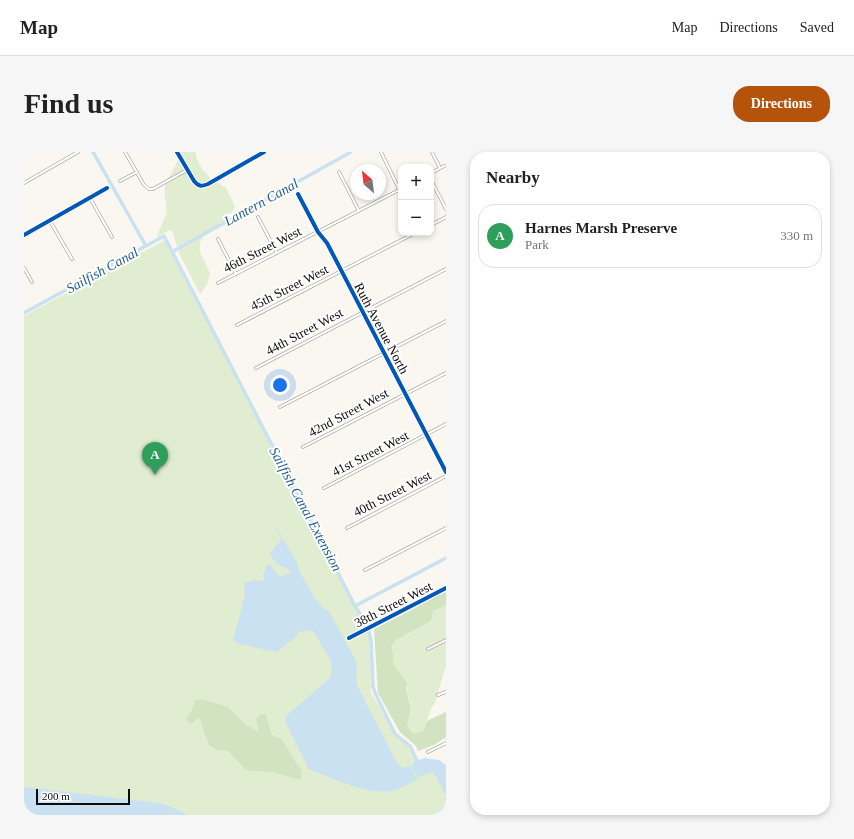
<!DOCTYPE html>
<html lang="en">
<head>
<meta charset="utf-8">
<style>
	body { margin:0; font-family:Georgia,serif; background:#f6f6f6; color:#222 }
	.controls { position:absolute; right:12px; top:12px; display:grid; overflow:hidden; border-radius:8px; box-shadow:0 2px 6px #0003 }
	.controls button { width:36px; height:36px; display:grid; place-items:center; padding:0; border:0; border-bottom:1px solid #e0e0e0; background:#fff; color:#222; font:20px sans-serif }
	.compass { position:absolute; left:326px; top:12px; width:36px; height:36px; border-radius:50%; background:#fff; box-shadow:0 2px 6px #0003; rotate:332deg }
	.scale { position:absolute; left:12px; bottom:10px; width:94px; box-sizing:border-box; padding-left:4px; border:2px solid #0b0b0b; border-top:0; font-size:11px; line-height:14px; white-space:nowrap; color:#0b0b0b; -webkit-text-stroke:3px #fff; paint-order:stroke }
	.you { position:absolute; left:256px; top:233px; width:14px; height:14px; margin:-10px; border:3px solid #fff; border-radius:50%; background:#1a73e8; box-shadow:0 0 0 6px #1a73e833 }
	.badge { display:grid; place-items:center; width:26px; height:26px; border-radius:50%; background:#b45309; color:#fff; font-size:13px; font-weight:700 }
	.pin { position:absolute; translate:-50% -33px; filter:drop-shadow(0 1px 2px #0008) }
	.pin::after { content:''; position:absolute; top:21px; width:14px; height:12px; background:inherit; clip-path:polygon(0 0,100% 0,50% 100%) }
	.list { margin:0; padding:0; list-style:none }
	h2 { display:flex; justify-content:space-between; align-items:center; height:52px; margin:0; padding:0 16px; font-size:17px }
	h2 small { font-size:13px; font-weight:400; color:#767676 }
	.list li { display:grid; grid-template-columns:26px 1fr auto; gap:12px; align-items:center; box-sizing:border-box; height:64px; margin:0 8px 8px; padding:0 8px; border:1px solid #e0e0e0; border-radius:16px }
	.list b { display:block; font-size:15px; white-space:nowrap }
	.list p { margin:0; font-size:13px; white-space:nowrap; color:#767676 }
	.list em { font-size:13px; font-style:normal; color:#767676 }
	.map { position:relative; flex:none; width:422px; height:663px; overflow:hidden; border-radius:16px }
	header { display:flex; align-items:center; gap:24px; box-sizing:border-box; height:56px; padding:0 20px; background:#fff; border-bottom:1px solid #e0e0e0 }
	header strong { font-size:19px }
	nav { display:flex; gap:22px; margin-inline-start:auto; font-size:14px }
	.intro { display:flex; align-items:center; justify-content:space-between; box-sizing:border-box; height:96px; padding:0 24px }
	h1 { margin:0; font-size:28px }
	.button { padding:10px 18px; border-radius:16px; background:#b45309; color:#fff; font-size:14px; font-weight:700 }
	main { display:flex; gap:24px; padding:0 24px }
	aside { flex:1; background:#fff; border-radius:16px; box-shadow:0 2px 6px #0003 }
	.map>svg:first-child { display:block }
	.green { fill:#e1edd1 }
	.forest { fill:#d1e3c0 }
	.water { fill:#c9e1f0 }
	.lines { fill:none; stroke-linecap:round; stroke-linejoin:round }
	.canal { stroke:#c9e1f0; stroke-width:3.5 }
	.street-casing { stroke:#92918e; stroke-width:3.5 }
	.street { stroke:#fefefd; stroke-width:2.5 }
	.cycleway-casing { stroke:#fff; stroke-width:6 }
	.cycleway { stroke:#0057b8; stroke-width:4 }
	.labels { text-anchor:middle; stroke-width:4; stroke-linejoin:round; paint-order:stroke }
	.street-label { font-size:13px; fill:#0b0b0b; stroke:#fff }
	.water-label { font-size:14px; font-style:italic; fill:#215c90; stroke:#fff }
</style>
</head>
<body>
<header>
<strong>Map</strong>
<nav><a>Map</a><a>Directions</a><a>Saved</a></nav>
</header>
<div class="intro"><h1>Find us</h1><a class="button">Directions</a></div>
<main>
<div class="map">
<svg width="422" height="663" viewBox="0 0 422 663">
	<rect width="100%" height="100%" fill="#f9f7ef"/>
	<g class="green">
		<path d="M154,0H172V5L178,17L186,26L202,36L211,54C203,76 172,77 176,99C178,107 184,114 186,122L183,132L176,142L155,101L148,78H146L133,85C135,78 140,68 142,62C144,53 139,44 141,34C145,21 155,15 154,0Z"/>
		<polygon points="141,88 345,481 347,541 372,582 387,597 399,618 413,618 422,634 422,663 0,663 0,164"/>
		<path d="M422,453V514L411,551L407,557L399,579C395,581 391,584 387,581C378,574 387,565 387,557C387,548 381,540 384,532L369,511L367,495L372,488L405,470L408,466L409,459Z"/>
	</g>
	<g class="forest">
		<polygon points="422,440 422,453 409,459 408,466 405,470 372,488 367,495 369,502 369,511 384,532 382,536 387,557 383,573 387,580 391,582 399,579 403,569 422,560 422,585 410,593 394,599 392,594 376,580 354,541 350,477 386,459 409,445"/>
		<path d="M178,547L204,555L222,573L235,580L232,567L237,562H242C244,569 245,576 248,583L257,587L264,597L277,618V628L248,620L226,619L221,617L204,599L193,598L185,593L175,565L168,572L164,570L162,566L168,558L171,549Z"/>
	</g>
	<g class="water">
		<path d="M248,369L274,412V417L292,448L298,455L306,461L332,509C334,518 331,525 333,533L374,613L381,616L387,613V617L392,626H396C390,629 384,633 377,636C352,647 316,629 292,620L285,617L262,571L261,565L307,525L308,510L288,478L273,480L275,483H273L253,500L215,492L209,488L221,443L220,431L231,428L234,429L240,428L239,423L243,413L246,412L256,425L266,421L264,416C256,416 250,409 246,402L253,392L258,388Z"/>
		<path d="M401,606L415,608L422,613V644L413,626L409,620L393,625L388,617C388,606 394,609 401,606Z"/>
		<polygon points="0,635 135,651 149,656 164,663 0,663"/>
	</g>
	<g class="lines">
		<g class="canal">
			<polyline points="69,0 122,94"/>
			<polyline points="148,100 327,0"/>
			<polyline points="0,161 140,84 331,454 342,471 345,480 347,489 349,535 352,543 371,582 386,594 394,611"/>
			<polyline points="331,454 422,406"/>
		</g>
		<defs>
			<g id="street">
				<polyline points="101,0 120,33 125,37 129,37 163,18"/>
				<path d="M153,0L170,29C174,34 177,35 184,32L240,0"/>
				<polyline points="357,0 375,37"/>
				<polyline points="408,0 416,16"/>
				<polyline points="315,20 335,59"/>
				<polyline points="407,21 422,13"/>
				<polyline points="407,28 422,57"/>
				<polyline points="96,29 113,20"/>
				<polyline points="0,31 54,0"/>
				<polyline points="274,42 294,80 303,91 422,320"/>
				<polyline points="66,46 88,85"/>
				<polyline points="234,65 253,101"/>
				<polyline points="26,69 48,107"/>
				<polyline points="407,73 422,65"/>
				<polyline points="0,83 83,36"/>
				<polyline points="194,87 212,122"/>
				<polyline points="0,116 8,130"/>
				<polyline points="194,131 377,37"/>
				<polyline points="213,173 391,81"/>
				<polyline points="232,216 422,117"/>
				<polyline points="256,255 422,169"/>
				<polyline points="279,295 422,221"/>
				<polyline points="300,336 422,272"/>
				<polyline points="323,376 422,324"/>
				<polyline points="341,418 422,376"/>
				<polyline points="325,486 422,436"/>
				<polyline points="404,497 422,488"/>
				<polyline points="414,543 422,540"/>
				<polyline points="404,600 422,591"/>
			</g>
		</defs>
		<use href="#street" class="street-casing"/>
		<use href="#street" class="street"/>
		<defs>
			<g id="cycleway">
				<path d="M153,0L170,29C174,34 177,35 184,32L240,0"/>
				<polyline points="274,42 294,80 303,91 422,320"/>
				<polyline points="0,83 83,36"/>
				<polyline points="325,486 422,436"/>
			</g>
		</defs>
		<use href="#cycleway" class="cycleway-casing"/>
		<use href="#cycleway" class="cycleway"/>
	</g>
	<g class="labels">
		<g class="street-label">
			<text transform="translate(238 97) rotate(-27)" y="5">46th Street West</text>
			<text transform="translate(265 135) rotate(-27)" y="5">45th Street West</text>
			<text transform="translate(358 176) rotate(62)" y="5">Ruth Avenue North</text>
			<text transform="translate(280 179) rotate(-28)" y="5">44th Street West</text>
			<text transform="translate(324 260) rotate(-28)" y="5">42nd Street West</text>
			<text transform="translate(346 301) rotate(-27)" y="5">41st Street West</text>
			<text transform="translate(368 341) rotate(-27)" y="5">40th Street West</text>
			<text transform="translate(369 452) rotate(-27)" y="5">38th Street West</text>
		</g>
		<g class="water-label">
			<text transform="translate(237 50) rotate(-29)" y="5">Lantern Canal</text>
			<text transform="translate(78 118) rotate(-29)" y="5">Sailfish Canal</text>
			<text transform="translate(282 357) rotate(62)" y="5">Sailfish Canal Extension</text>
		</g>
	</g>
</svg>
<div class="controls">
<button>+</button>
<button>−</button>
</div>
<svg class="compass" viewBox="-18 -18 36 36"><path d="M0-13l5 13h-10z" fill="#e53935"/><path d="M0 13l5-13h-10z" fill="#767676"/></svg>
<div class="scale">200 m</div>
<div class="you"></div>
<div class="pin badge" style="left:131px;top:323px;background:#2e9e5b">A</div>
</div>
<aside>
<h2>Nearby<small></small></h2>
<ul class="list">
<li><span class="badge" style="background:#2e9e5b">A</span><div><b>Harnes Marsh Preserve</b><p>Park</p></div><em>330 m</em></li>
</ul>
</aside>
</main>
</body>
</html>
